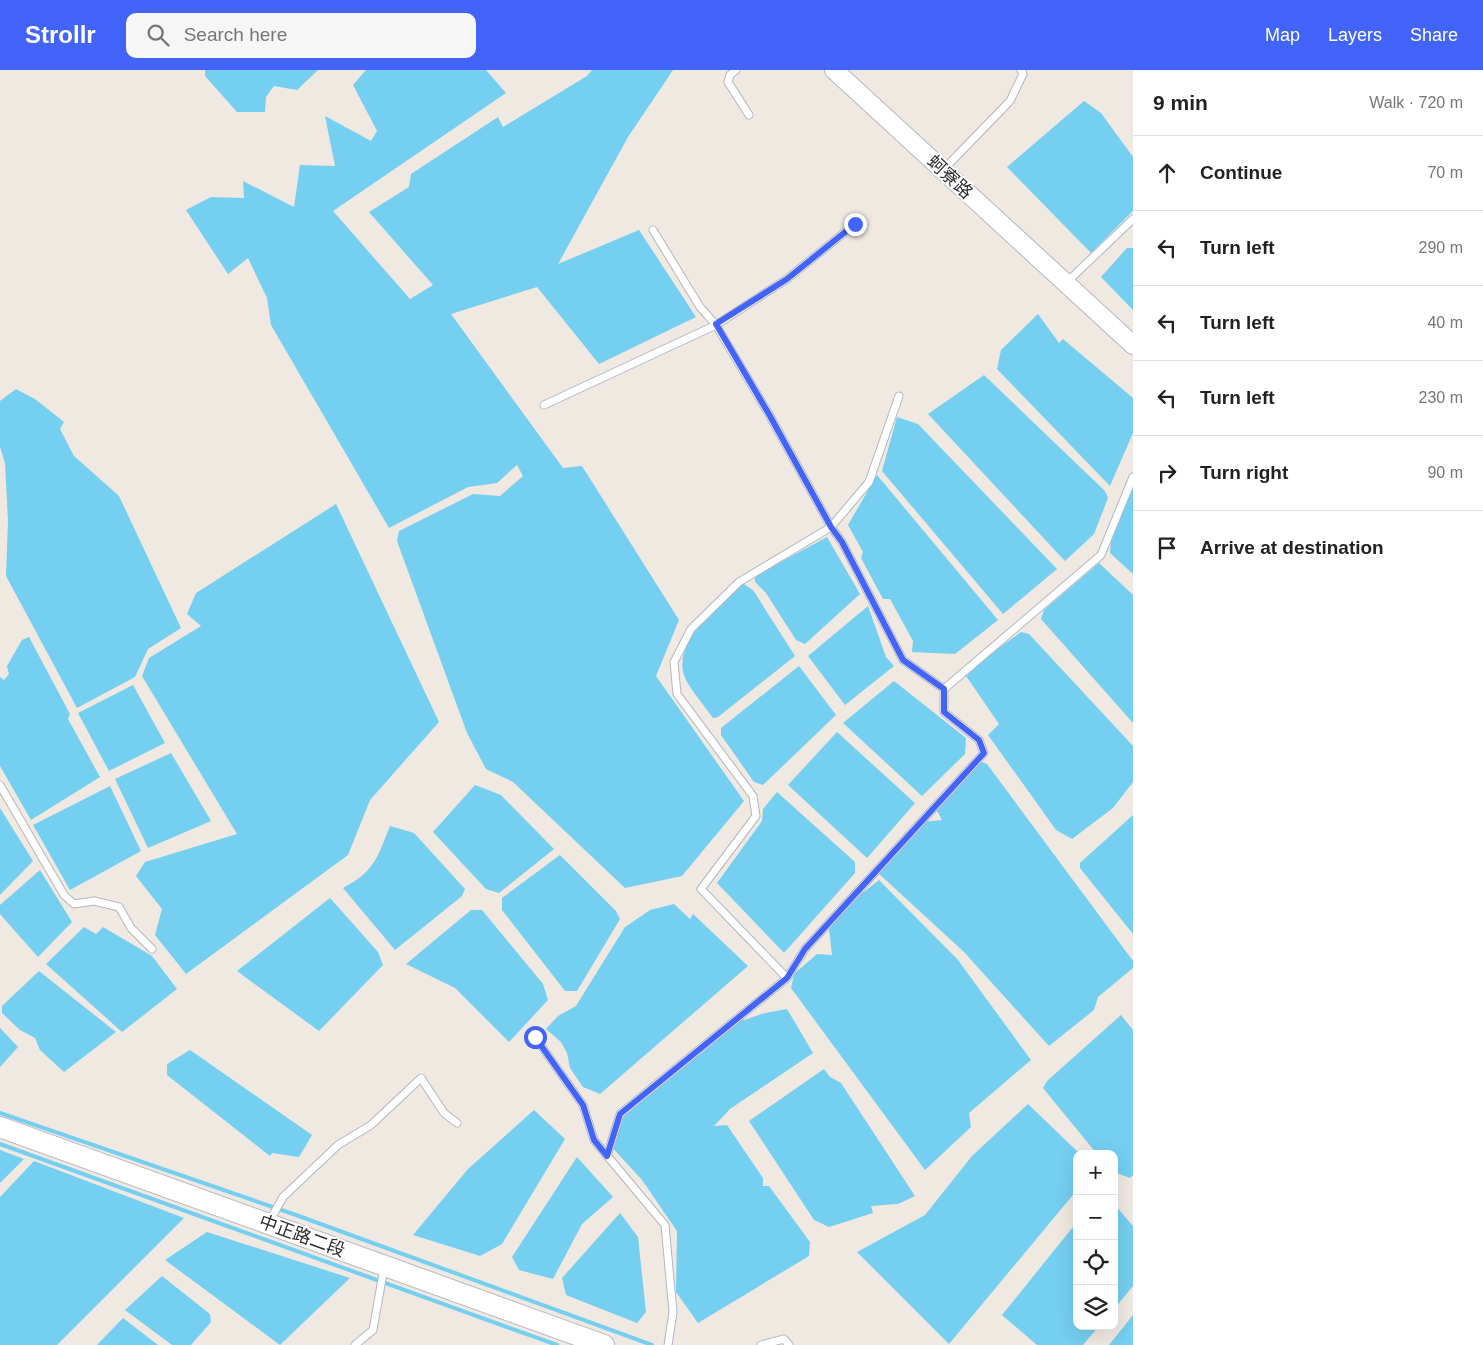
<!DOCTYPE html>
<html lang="en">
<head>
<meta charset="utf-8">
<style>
	body { margin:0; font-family:Helvetica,"Noto Sans TC",sans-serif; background:#f6f6f6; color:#222 }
	.controls { position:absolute; right:15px; bottom:15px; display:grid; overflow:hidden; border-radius:10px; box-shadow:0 5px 20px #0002 }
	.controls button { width:45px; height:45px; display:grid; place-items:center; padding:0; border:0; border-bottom:1px solid #e0e0e0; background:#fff; color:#222; font:25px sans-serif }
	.stop { position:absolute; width:15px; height:15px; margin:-11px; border:4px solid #4264fb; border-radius:50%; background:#fff }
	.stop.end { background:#4264fb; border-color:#fff; box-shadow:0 1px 5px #0008 }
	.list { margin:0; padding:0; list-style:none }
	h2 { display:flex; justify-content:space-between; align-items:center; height:65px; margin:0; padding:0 20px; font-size:21px }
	h2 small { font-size:16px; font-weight:400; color:#767676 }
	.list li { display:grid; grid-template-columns:32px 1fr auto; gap:15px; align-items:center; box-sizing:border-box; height:75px; padding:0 20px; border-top:1px solid #e0e0e0 }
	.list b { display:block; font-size:19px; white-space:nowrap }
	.list em { font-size:16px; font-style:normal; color:#767676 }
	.icon { flex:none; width:28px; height:28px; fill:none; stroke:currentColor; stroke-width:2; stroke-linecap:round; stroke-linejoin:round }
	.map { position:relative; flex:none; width:1133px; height:1275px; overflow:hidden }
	header { display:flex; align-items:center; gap:30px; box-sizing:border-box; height:70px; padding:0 25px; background:#4264fb; color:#fff }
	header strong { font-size:24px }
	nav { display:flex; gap:28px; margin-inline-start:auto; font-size:18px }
	.search { width:350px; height:45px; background:#f6f6f6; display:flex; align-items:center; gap:12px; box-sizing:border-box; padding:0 18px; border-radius:10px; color:#767676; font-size:19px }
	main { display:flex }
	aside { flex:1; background:#fff }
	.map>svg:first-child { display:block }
	.water { fill:#75cff0 }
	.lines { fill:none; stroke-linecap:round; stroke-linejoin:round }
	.stream { stroke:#75cff0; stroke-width:4 }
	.service-casing { stroke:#b4b7c1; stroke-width:9 }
	.tertiary-casing { stroke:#b4b7c1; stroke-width:20 }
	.secondary-casing { stroke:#b4b7c1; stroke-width:22 }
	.service { stroke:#fff; stroke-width:7 }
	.tertiary { stroke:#fff; stroke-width:18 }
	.secondary { stroke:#fff; stroke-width:20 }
	.route { stroke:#4264fb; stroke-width:6 }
	.labels { text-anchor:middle; stroke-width:4; stroke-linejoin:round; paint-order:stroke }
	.street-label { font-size:18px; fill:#2e2e2e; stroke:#fff }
</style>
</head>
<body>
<header>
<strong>Strollr</strong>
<div class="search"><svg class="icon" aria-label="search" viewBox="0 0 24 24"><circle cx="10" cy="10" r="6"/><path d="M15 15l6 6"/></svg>Search here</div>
<nav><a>Map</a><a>Layers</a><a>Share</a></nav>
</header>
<main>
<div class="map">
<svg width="1133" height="1275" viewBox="0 0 1133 1275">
	<rect width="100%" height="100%" fill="#efe9e1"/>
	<g class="water">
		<polygon points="205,0 318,0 297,20 274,16 266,27 265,42 237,42 205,6"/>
		<polygon points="366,0 486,0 506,23 333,141 410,229 433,215 369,142 409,117 411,104 498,47 503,57 587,6 592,0 673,0 628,67 558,194 639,160 696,247 599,294 537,217 451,244 563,398 582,396 679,550 656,606 744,731 682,806 625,818 513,712 486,699 467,663 397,471 399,461 473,424 500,426 523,406 517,395 497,413 468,417 389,458 271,255 267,228 248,188 228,204 186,140 211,127 244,128 243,111 294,137 300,95 335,96 325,46 371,71 377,61 353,15"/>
		<polygon points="1084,31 1101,43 1133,87 1133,141 1091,183 1007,97"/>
		<polygon points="1127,178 1133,178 1133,240 1101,207"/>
		<polygon points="1038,244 1059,273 1063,269 1133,328 1133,363 1110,416 997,299 1001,280"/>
		<polygon points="984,305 1105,421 1108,428 1094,464 1065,491 928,344"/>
		<polygon points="16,319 35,329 64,352 60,359 74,386 119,426 181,558 148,579 135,607 77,638 6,506 8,451 5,393 0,377 0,331"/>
		<polygon points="897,347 918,354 1057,499 1003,544 882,401"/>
		<polygon points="877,405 998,550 955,584 912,582 913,571 890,529 883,529 861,488 863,482 848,455"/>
		<polygon points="1133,414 1133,504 1110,483 1111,472"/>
		<polygon points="336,434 439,652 370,730 348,785 186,904 155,865 162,839 136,806 145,792 237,764 142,606 149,588 201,556 187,544 196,523"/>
		<polygon points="827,467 860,524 805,574 796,570 766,523 755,512 755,506"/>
		<polygon points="1099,493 1133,525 1133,653 1041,549 1044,540"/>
		<path d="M741,512L753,520L795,586L718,647L713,648C704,635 693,623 686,610C668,575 720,533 741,512Z"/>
		<polygon points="868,536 886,587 894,596 845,635 808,586"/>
		<polygon points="1021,562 1029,564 1133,676 1133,712 1113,738 1072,769 1056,760 988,665 999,654 964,603"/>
		<polygon points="29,567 70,644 68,649 100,707 31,750 0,696 0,607 4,610 9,604 7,596 22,570"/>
		<polygon points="799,596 836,645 763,715 754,712 721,665 721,658"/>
		<polygon points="894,611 966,668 965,684 922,726 843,653"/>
		<polygon points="133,615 165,673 109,701 78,643"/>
		<polygon points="837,662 915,733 867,788 788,715"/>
		<polygon points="171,683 211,751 148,778 115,709"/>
		<polygon points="979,691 987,694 1133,891 1133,898 1098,927 1094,940 1049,976 964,882 877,802 923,752 942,750 935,737"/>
		<polygon points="475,715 501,725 554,779 499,823 486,819 433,762"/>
		<polygon points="110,716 141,781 70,820 33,755"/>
		<polygon points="777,722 855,792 855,803 784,883 717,813 762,751 763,739"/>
		<polygon points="0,738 33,791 0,825"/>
		<polygon points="1133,745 1133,864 1080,798 1080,793"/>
		<path d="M390,756L414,763L465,819L462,826L395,880L343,818C375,801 377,788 390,756Z"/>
		<polygon points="560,785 616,841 620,849 577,921 565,921 502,840 502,828"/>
		<polygon points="40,800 72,852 38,887 0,844 0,835"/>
		<polygon points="879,810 958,890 1031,990 969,1043 971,1057 925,1100 791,918 794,904 817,884 832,885 828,850"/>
		<polygon points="330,828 378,882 383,895 319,961 237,901"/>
		<polygon points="674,834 690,849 693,844 748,896 600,1024 583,1017 570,998 567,983 561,972 546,959 558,946 576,936 625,857 650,840"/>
		<polygon points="471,840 482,840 543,914 548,930 509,972 455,918 406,894"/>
		<polygon points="84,857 96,864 103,857 152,886 177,919 122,962 46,894"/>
		<polygon points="39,901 116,962 64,1002 40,980 35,968 20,960 2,943 2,936"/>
		<polygon points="787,939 813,983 730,1039 714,1056 727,1055 763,1108 763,1116 769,1116 810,1172 809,1186 698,1253 676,1222 677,1161 642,1110 610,1075 618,1045 737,945 744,950 765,943"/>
		<polygon points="1121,945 1133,960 1133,1105 1130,1108 1114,1102 1114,1084 1097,1084 1043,1018 1047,1011"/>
		<polygon points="0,958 18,977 0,997"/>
		<polygon points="190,980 312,1065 299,1087 272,1083 270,1086 167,1005 167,994"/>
		<polygon points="824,999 830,1007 841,1013 915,1126 898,1134 871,1136 873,1143 829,1157 814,1150 749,1051"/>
		<polygon points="1028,1034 1080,1084 1077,1084 1077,1120 949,1274 857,1182 925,1145 972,1086"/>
		<polygon points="534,1040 565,1069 502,1174 480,1186 413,1165 468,1099"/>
		<polygon points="0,1080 24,1089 0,1113"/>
		<polygon points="577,1087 613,1127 582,1154 553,1209 519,1200 512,1187"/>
		<polygon points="34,1091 184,1148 57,1275 0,1275 0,1127"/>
		<polygon points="1114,1134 1133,1156 1133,1216 1114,1239"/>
		<polygon points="620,1143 638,1167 646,1242 637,1253 566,1225 562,1208"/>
		<polygon points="1077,1152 1077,1256 1099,1256 1083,1275 1037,1275 1002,1245"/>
		<polygon points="207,1162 350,1208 280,1275 165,1190"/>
		<polygon points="162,1206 210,1244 211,1252 191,1275 172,1275 125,1240"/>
		<polygon points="1133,1245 1133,1275 1109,1275"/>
		<polygon points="123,1248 158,1275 97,1275"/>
	</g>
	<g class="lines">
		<g class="stream">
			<polyline points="0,1043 296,1145 652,1275"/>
			<polyline points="0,1074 557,1275"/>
		</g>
		<defs>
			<g id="service">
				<polyline points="736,0 730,5 728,12 749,45"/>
				<polyline points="944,99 1010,31 1023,4 1021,0"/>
				<polyline points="653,160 700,237 716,255 770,346 831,457 842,472 903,590 944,619 1101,485 1133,407"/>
				<polyline points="1066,213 1133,149"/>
				<polyline points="544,335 716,255 787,209 855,154"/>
				<polyline points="0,715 64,825 74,834 94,831 119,837 131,858 152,879"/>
				<polyline points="787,908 805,879 984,683 979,670 944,642 944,619"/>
				<polyline points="535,967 583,1035 594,1070 665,1155 673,1242 668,1275"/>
				<polyline points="607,1086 620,1044 787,908 701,819 756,746 753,726 677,624 674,592 691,559 739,512 831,457 869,412 899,326"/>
				<polyline points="269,1152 283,1127 338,1075 371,1055 421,1008 444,1043 457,1053"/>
				<polyline points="355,1275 373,1260 384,1198"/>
				<polyline points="761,1275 784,1269 789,1275"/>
			</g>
			<polyline id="tertiary" points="834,0 1133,275"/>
			<polyline id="secondary" points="0,1057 604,1275"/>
		</defs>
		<use href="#service" class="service-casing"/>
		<use href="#tertiary" class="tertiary-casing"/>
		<use href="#secondary" class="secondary-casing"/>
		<use href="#service" class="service"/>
		<use href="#tertiary" class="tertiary"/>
		<use href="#secondary" class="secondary"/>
	</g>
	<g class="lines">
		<polyline class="route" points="535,967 583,1035 594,1070 607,1086 620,1044 787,908 805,879 984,683 979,670 944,642 944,619 903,590 842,472 831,457 770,346 716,254 787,209 855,154"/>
	</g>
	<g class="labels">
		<g class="street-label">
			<text transform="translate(950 107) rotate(43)" y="6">蚵寮路</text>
			<text transform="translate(302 1166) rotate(20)" y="6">中正路二段</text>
		</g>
	</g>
</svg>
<div class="controls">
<button>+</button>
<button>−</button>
<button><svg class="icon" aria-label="locate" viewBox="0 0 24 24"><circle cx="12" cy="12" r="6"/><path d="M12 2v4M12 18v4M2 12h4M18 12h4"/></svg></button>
<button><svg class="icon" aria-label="layers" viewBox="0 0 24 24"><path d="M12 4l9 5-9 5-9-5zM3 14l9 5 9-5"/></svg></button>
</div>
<div class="stop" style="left:535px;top:967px"></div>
<div class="stop end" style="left:855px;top:154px"></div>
</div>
<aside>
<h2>9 min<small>Walk · 720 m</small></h2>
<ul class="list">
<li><svg class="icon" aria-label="ahead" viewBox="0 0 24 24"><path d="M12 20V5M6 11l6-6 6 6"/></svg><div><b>Continue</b></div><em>70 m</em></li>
<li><svg class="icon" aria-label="left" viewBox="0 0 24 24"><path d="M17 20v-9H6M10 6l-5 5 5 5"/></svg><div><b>Turn left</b></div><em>290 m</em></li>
<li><svg class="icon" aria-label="left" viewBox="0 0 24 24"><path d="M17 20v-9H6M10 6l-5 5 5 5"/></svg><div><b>Turn left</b></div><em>40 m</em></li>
<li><svg class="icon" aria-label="left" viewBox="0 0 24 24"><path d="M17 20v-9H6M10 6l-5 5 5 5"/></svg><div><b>Turn left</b></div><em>230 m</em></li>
<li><svg class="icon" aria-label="right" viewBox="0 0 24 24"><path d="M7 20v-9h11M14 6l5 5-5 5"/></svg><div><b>Turn right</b></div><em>90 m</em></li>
<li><svg class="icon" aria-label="arrive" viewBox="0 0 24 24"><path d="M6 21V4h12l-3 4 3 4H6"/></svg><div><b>Arrive at destination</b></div></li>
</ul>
</aside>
</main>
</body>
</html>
